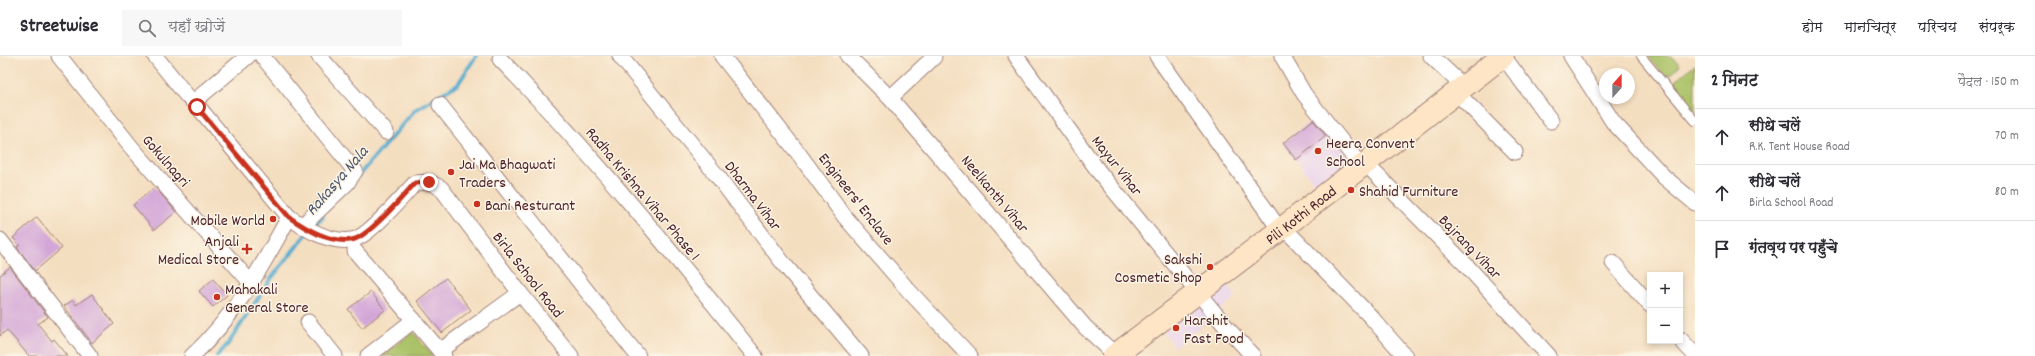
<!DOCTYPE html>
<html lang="hi">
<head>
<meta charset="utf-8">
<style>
	body { margin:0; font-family:Dekko,"Playpen Sans Deva",sans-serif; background:#f7f7f7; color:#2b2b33 }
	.controls { position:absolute; right:12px; bottom:12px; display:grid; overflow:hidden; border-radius:0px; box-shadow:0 2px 6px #0003 }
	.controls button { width:36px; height:36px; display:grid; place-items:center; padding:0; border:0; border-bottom:1px solid #e1e1e2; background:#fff; color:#2b2b33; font:20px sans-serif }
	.compass { position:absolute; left:1599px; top:12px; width:36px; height:36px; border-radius:50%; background:#fff; box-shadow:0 2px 6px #0003; rotate:21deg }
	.stop { position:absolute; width:12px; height:12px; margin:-9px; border:3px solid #c8321e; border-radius:50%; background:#fff }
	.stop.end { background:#c8321e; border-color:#fff; box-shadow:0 1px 4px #0008 }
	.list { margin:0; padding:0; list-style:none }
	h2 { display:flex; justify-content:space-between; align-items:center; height:52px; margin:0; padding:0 16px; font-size:17px }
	h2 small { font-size:13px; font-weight:400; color:#7c7c81 }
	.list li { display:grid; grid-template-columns:26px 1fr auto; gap:12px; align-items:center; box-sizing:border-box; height:56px; padding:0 16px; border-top:1px solid #e1e1e2 }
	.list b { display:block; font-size:15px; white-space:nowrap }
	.list p { margin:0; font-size:13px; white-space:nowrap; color:#7c7c81 }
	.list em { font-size:13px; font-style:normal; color:#7c7c81 }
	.icon { flex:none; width:22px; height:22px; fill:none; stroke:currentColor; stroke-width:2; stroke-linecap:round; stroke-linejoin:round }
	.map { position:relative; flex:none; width:1695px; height:300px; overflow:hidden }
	header { display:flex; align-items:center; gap:24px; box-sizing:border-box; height:56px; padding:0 20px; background:#fff; border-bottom:1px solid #e1e1e2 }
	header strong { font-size:19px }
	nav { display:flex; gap:22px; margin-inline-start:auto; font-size:14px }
	.search { width:280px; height:36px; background:#f7f7f7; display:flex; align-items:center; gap:10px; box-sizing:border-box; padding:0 14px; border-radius:0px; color:#7c7c81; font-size:15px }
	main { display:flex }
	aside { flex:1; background:#fff }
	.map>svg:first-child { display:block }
	.built { fill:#e9d2ed }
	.green { fill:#abc267; stroke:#7a7049 }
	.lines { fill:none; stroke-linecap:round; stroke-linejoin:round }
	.stream { stroke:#52accf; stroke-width:4 }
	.building { fill:#d3a6d8 }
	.lane-casing { stroke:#9f7e76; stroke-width:10 }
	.street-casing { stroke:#9f7e76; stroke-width:17 }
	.secondary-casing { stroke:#9f7e76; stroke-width:24 }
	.lane { stroke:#fff; stroke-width:8 }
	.street { stroke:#fff; stroke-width:15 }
	.secondary { stroke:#fde5c5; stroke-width:22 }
	.route { stroke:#c8321e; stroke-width:5 }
	.poi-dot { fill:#c8321e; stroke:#fcf5e5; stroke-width:1.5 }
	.labels { text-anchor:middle; stroke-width:3; stroke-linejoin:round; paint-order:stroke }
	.poi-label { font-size:16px; fill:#4a1f2b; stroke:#fcf5e5; text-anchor:start }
	.street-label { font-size:16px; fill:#4a1f2b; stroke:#fcf5e5 }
	.water-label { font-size:17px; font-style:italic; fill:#4d576d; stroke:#fcf5e5 }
</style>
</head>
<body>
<header>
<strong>Streetwise</strong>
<div class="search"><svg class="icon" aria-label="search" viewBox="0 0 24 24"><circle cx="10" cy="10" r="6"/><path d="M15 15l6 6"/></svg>यहाँ खोजें</div>
<nav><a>होम</a><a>मानचित्र</a><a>परिचय</a><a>संपर्क</a></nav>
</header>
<main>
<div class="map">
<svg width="1695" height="300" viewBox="0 0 1695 300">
	<rect width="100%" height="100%" fill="#fcf5e5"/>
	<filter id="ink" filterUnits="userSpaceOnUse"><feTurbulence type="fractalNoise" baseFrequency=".025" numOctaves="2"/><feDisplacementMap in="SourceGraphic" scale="8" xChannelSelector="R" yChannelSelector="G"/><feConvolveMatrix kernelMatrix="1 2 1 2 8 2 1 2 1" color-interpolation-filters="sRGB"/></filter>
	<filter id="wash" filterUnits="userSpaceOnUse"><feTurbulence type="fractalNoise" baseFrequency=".012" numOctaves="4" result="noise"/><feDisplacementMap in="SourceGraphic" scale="16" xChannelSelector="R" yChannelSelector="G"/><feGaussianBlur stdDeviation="0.9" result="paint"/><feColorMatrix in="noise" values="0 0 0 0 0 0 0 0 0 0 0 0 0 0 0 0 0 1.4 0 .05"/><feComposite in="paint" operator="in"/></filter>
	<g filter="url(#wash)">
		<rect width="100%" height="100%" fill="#f4dec0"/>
		<g class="built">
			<polygon points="1317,61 1356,107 1320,134 1283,87"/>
			<polygon points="1226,226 1236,241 1175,291 1164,276"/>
		</g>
		<g class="green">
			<polygon points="1648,0 1672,0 1680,9 1666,22"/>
			<polygon points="1695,8 1695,56 1672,28"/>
			<polygon points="413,276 433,300 382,300"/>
		</g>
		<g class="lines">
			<g class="stream">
				<polyline points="359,119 415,54 458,28 476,0"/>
				<polyline points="312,171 323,160"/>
				<polyline points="217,300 228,288 270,224 308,176"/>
			</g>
		</g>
		<g id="blocks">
			<g class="building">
				<polygon points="1313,64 1326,80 1296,104 1283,87"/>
				<polygon points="155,131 176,156 154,174 133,149"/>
				<polygon points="37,161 62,192 35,215 17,191 20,189 13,182"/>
				<polygon points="10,211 48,261 38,268 52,285 54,283 68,300 29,300 7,274 0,280 0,219"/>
				<polygon points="446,222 471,254 442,277 417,245"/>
				<polygon points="213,223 227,239 213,251 199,235"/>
				<polygon points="371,236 385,254 362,272 348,253"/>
				<polygon points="92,238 114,268 92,287 64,250 73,244 76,249"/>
			</g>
		</g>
	</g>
	<g filter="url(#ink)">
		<use href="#blocks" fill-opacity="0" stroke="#9f7e76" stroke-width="1"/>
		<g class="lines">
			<defs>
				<polyline id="lane" points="1641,0 1695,65"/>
				<g id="street">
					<polyline points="59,0 132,92 252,228"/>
					<polyline points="155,0 187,40 195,47"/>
					<polyline points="248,0 197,43 195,47 289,161"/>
					<polyline points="262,0 355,115 347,127 302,170"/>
					<polyline points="319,0 386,76"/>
					<polyline points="620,0 719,122 783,207 861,300"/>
					<polyline points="722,0 799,98 845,161 909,235 970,300"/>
					<polyline points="848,0 890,42 1085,271 1117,300"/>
					<polyline points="1016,0 1099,116 1227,272 1253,300"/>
					<polyline points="1157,0 1280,174"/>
					<polyline points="1282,0 1304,38 1361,110"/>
					<polyline points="1431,0 1463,30"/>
					<polyline points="1503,0 1551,65"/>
					<polyline points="1571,0 1613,66 1664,121 1695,147"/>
					<path d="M500,3C591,97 674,198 755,300"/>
					<polyline points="1456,36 1515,96"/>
					<polyline points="890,42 934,1"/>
					<polyline points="440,49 638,300"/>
					<polyline points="1365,107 1466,209 1549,300"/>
					<polyline points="1283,171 1370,260 1405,300"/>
					<polyline points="0,184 90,300"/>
					<polyline points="355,195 440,295"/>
					<polyline points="1613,207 1650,249"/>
					<polyline points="308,266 335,300"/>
					<polyline points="1680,283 1695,299"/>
					<path d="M192,300C234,262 262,210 289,161C306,173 329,187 351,184C367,183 403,140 415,127L429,126L441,132L520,237L571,300"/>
					<polyline points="368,300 414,264"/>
					<polyline points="444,300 440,295 520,237"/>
				</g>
				<g id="secondary">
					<path id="s1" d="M1114,300L1280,174L1503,0"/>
				</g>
			</defs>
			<use href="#lane" class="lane-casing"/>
			<use href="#street" class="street-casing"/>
			<use href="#secondary" class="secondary-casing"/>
			<use href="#lane" class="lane"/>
			<use href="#street" class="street"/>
			<use href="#secondary" class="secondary"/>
		</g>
	</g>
	<g class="lines" filter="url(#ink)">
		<path class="route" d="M197,51L289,161C306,173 329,187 351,184C367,183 403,140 415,127L429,126"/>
	</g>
	<g class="poi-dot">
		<circle cx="1318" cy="95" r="4"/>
		<circle cx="451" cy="116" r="4"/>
		<circle cx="1351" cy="134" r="4"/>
		<circle cx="477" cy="148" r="4"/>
		<circle cx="273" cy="163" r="4"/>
		<path d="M245 187h4v4h4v4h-4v4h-4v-4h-4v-4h4z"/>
		<circle cx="1210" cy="211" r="4"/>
		<circle cx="217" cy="241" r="4"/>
		<circle cx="1176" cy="272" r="4"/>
	</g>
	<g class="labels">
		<g class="poi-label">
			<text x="1326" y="92">Heera Convent<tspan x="1326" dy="18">School</tspan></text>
			<text x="459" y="113">Jai Ma Bhagwati<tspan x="459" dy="18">Traders</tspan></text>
			<text x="1359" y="140">Shahid Furniture</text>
			<text x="485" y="154">Bani Resturant</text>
			<text x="265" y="169" text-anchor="end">Mobile World</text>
			<text x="239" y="190" text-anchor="end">Anjali<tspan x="239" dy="18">Medical Store</tspan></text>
			<text x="1202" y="208" text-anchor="end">Sakshi<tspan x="1202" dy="18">Cosmetic Shop</tspan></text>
			<text x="225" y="238">Mahakali<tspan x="225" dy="18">General Store</tspan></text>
			<text x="1184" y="269">Harshit<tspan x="1184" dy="18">Fast Food</tspan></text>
		</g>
		<g class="street-label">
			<text transform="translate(167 104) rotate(49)" y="6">Gokulnagri</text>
			<text transform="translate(1118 109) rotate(52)" y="6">Mayur Vihar</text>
			<text transform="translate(644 137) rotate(50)" y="6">Radha Krishna Vihar Phase 1</text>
			<text transform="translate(996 137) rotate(50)" y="6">Neelkanth Vihar</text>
			<text transform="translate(754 139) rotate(53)" y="6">Dharma Vihar</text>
			<text transform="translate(857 142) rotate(52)" y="6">Engineers' Enclave</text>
			<text dy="6" stroke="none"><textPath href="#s1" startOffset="234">Pili Kothi Road</textPath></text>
			<text transform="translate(1471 190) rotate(46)" y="6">Bajrang Vihar</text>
			<text transform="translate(529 218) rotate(52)" y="6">Birla School Road</text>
		</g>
		<g class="water-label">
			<text transform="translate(336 124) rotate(-49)" y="6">Rakasya Nala</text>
		</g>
	</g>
</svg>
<div class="controls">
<button>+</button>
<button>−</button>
</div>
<svg class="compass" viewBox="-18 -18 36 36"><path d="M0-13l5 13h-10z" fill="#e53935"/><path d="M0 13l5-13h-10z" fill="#7c7c81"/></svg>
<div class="stop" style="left:197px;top:51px"></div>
<div class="stop end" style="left:429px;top:126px"></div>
</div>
<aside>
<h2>2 मिनट<small>पैदल · 150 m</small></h2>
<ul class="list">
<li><svg class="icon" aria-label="ahead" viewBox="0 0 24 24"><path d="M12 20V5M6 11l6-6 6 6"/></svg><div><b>सीधे चलें</b><p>R.K. Tent House Road</p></div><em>70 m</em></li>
<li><svg class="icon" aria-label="ahead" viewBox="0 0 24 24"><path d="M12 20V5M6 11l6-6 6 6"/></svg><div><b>सीधे चलें</b><p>Birla School Road</p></div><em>80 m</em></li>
<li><svg class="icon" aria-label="arrive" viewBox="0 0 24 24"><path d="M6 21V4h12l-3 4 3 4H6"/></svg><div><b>गंतव्य पर पहुँचे</b></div></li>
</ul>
</aside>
</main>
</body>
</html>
